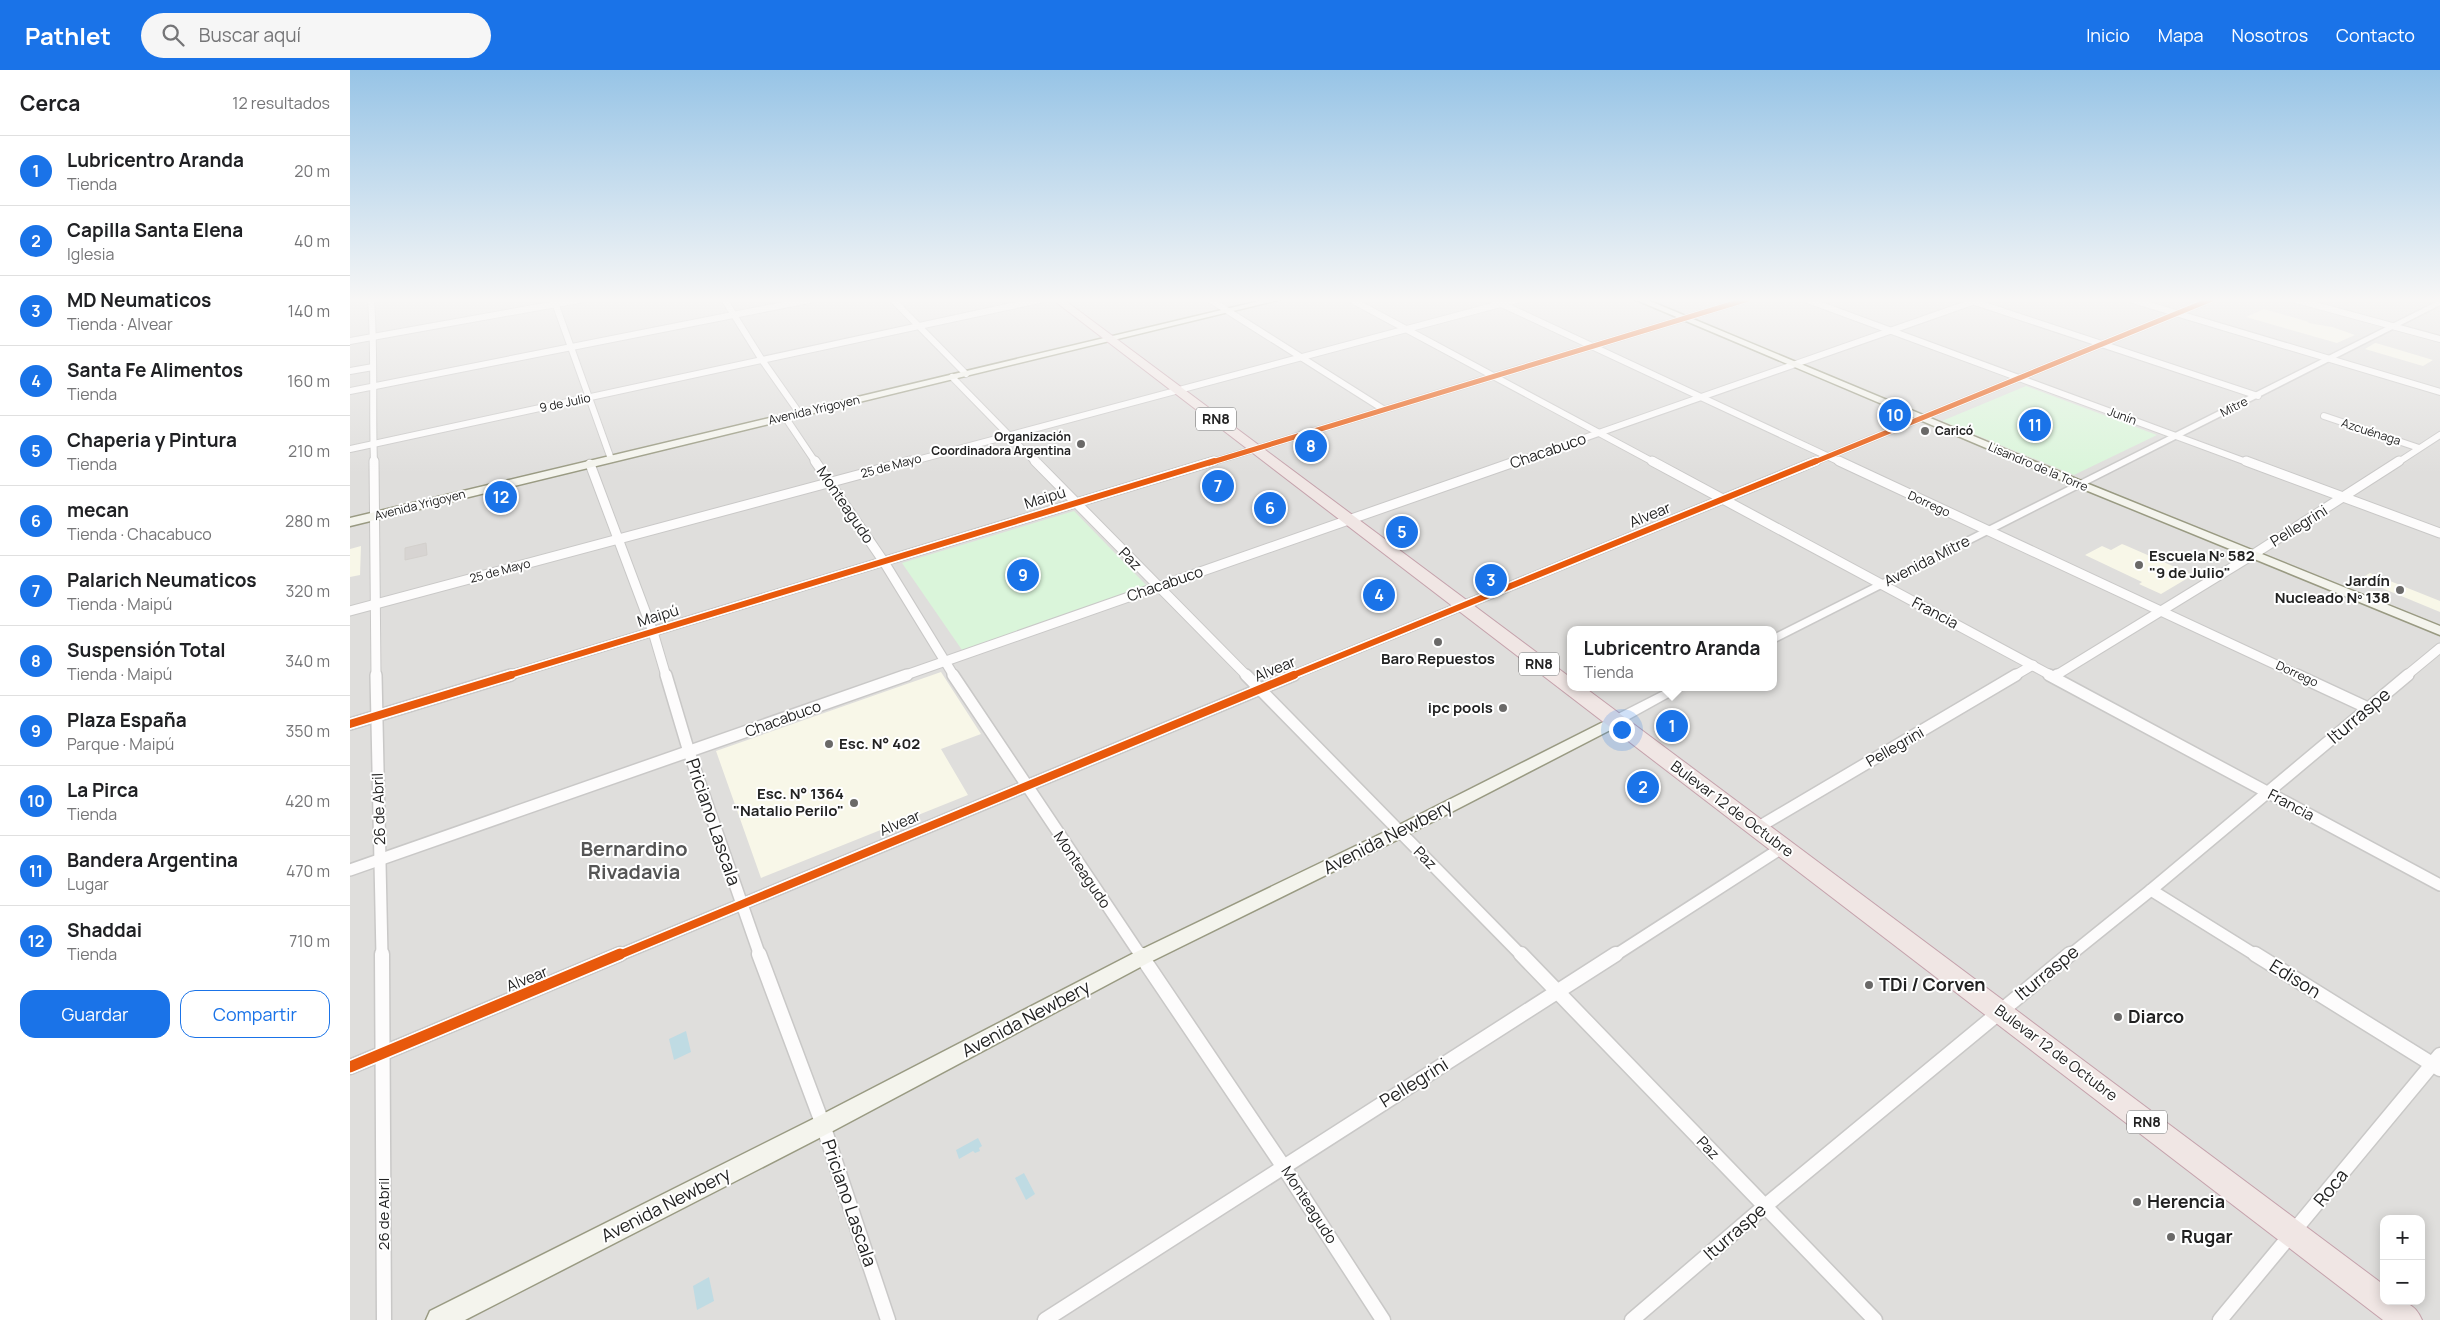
<!DOCTYPE html>
<html lang="es">
<head>
<meta charset="utf-8">
<style>
	body { margin:0; font-family:Manrope,sans-serif; background:#f6f6f6; color:#202124 }
	.controls { position:absolute; right:15px; bottom:15px; display:grid; overflow:hidden; border-radius:10px; box-shadow:0 2px 12px #0003 }
	.controls button { width:45px; height:45px; display:grid; place-items:center; padding:0; border:0; border-bottom:1px solid #e0e0e0; background:#fff; color:#202124; font:25px sans-serif }
	.you { position:absolute; left:1271px; top:659px; width:18px; height:18px; margin:-12px; border:4px solid #fff; border-radius:50%; background:#1a73e8; box-shadow:0 0 0 8px #1a73e833 }
	.badge { display:grid; place-items:center; width:32px; height:32px; border-radius:50%; background:#1a73e8; color:#fff; font-size:16px; font-weight:700 }
	.pin { position:absolute; translate:-50% -50%; border:2px solid #fff; box-shadow:0 1px 5px #0006 }
	.popup { position:absolute; left:1217px; top:556px; width:210px; height:65px; box-sizing:border-box; display:grid; place-content:center; border-radius:10px; background:#fff; filter:drop-shadow(0 1px 4px #0005); font-size:16px; white-space:nowrap; color:#757577 }
	.popup b { font-size:19px; color:#202124 }
	.popup::after { content:''; position:absolute; left:50%; top:100%; margin-left:-10px; border:10px solid transparent; border-top-color:#fff }
	.list { margin:0; padding:0; list-style:none }
	h2 { display:flex; justify-content:space-between; align-items:center; height:65px; margin:0; padding:0 20px; font-size:21px }
	h2 small { font-size:16px; font-weight:400; color:#757577 }
	.list li { display:grid; grid-template-columns:32px 1fr auto; gap:15px; align-items:center; box-sizing:border-box; height:70px; padding:0 20px; border-top:1px solid #e0e0e0 }
	.list b { display:block; font-size:19px; white-space:nowrap }
	.list p { margin:0; font-size:16px; white-space:nowrap; color:#757577 }
	.list em { font-size:16px; font-style:normal; color:#757577 }
	.actions { display:flex; gap:10px; padding:15px 20px }
	.actions a { flex:1; padding:11px 0; border:1px solid #1a73e8; border-radius:15px; text-align:center; font-size:18px; color:#1a73e8 }
	.actions .main { background:#1a73e8; color:#fff }
	.icon { flex:none; width:28px; height:28px; fill:none; stroke:currentColor; stroke-width:2; stroke-linecap:round; stroke-linejoin:round }
	.map { position:relative; flex:none; width:2090px; height:1250px; overflow:hidden }
	header { display:flex; align-items:center; gap:30px; box-sizing:border-box; height:70px; padding:0 25px; background:#1a73e8; color:#fff }
	header strong { font-size:24px }
	nav { display:flex; gap:28px; margin-inline-start:auto; font-size:18px }
	.search { width:350px; height:45px; background:#f6f6f6; display:flex; align-items:center; gap:12px; box-sizing:border-box; padding:0 18px; border-radius:28px; color:#757577; font-size:19px }
	main { display:flex }
	aside { flex:1; background:#fff }
	.map>svg:first-child { display:block }
	.residential { fill:#dfdedc; fill-rule:evenodd }
	.education { fill:#f8f7e8 }
	.park { fill:#daf5da }
	.water { fill:#bfdbe3 }
	.building { fill:#d7d4d2; stroke:#d3d0cc }
	.lines { fill:none; stroke-linecap:round; stroke-linejoin:round }
	.minor-far3-casing { stroke:#c9c8c7; stroke-width:8 }
	.minor-far2-casing { stroke:#c9c8c7; stroke-width:11 }
	.minor-far1-casing { stroke:#c9c8c7; stroke-width:14 }
	.minor-casing { stroke:#c9c8c7; stroke-width:17 }
	.tertiary-casing { stroke:#c9c8c7; stroke-width:3 }
	.secondary-casing { stroke:#999a82; stroke-width:3 }
	.trunk-casing { stroke:#c5a2ac; stroke-width:2 }
	.minor-far3 { stroke:#fdfcfc; stroke-width:6 }
	.minor-far2 { stroke:#fdfcfc; stroke-width:9 }
	.minor-far1 { stroke:#fdfcfc; stroke-width:11 }
	.minor { stroke:#fdfcfc; stroke-width:14 }
	.tertiary { fill:#fdfcfc; fill-rule:evenodd }
	.secondary { fill:#f4f4ed; fill-rule:evenodd }
	.trunk { fill:#f0e6e4; fill-rule:evenodd }
	.cycleway-far3-casing { stroke:#fff; stroke-width:7 }
	.cycleway-far2-casing { stroke:#fff; stroke-width:9 }
	.cycleway-far1-casing { stroke:#fff; stroke-width:11 }
	.cycleway-casing { stroke:#fff; stroke-width:14 }
	.cycleway-far3 { stroke:#e8590c; stroke-width:5 }
	.cycleway-far2 { stroke:#e8590c; stroke-width:6 }
	.cycleway-far1 { stroke:#e8590c; stroke-width:8 }
	.cycleway { stroke:#e8590c; stroke-width:11 }
	.poi-dot { fill:#6a6968; stroke:#fff; stroke-width:2 }
	.labels { text-anchor:middle; stroke-width:4; stroke-linejoin:round; paint-order:stroke }
	.far-street-label { font-size:12px; fill:#222; stroke:#fff }
	.far-poi-label { font-size:12px; font-weight:bold; fill:#222; stroke:#fff; text-anchor:start }
	.shield { fill:#fff; stroke:#646464; stroke-width:1 }
	.shield-label { font-size:14px; font-weight:bold; fill:#222 }
	.street-label { font-size:15px; fill:#222; stroke:#fff }
	.poi-label { font-size:15px; font-weight:bold; fill:#222; stroke:#fff; text-anchor:end }
	.near-street-label { font-size:18px; fill:#222; stroke:#fff }
	.near-poi-label { font-size:18px; font-weight:bold; fill:#222; stroke:#fff; text-anchor:start }
	.district-label { font-size:20px; font-weight:bold; fill:#555; stroke:#fff }
</style>
</head>
<body>
<header>
<strong>Pathlet</strong>
<div class="search"><svg class="icon" aria-label="search" viewBox="0 0 24 24"><circle cx="10" cy="10" r="6"/><path d="M15 15l6 6"/></svg>Buscar aquí</div>
<nav><a>Inicio</a><a>Mapa</a><a>Nosotros</a><a>Contacto</a></nav>
</header>
<main>
<aside>
<h2>Cerca<small>12 resultados</small></h2>
<ul class="list">
<li><span class="badge">1</span><div><b>Lubricentro Aranda</b><p>Tienda</p></div><em>20 m</em></li>
<li><span class="badge">2</span><div><b>Capilla Santa Elena</b><p>Iglesia</p></div><em>40 m</em></li>
<li><span class="badge">3</span><div><b>MD Neumaticos</b><p>Tienda · Alvear</p></div><em>140 m</em></li>
<li><span class="badge">4</span><div><b>Santa Fe Alimentos</b><p>Tienda</p></div><em>160 m</em></li>
<li><span class="badge">5</span><div><b>Chaperia y Pintura</b><p>Tienda</p></div><em>210 m</em></li>
<li><span class="badge">6</span><div><b>mecan</b><p>Tienda · Chacabuco</p></div><em>280 m</em></li>
<li><span class="badge">7</span><div><b>Palarich Neumaticos</b><p>Tienda · Maipú</p></div><em>320 m</em></li>
<li><span class="badge">8</span><div><b>Suspensión Total</b><p>Tienda · Maipú</p></div><em>340 m</em></li>
<li><span class="badge">9</span><div><b>Plaza España</b><p>Parque · Maipú</p></div><em>350 m</em></li>
<li><span class="badge">10</span><div><b>La Pirca</b><p>Tienda</p></div><em>420 m</em></li>
<li><span class="badge">11</span><div><b>Bandera Argentina</b><p>Lugar</p></div><em>470 m</em></li>
<li><span class="badge">12</span><div><b>Shaddai</b><p>Tienda</p></div><em>710 m</em></li>
</ul>
<div class="actions"><a class="main">Guardar</a><a>Compartir</a></div>
</aside>
<div class="map">
<svg width="2090" height="1250" viewBox="0 0 2090 1250">
	<rect width="100%" height="100%" fill="#f0eeeb"/>
	<path class="residential" d="M0,229H2090V1250H0ZM1221,560H1423V617H1221ZM2034,1149H2071V1231H2034Z"/>
	<g class="education">
		<polygon points="1914,239 1959,252 1958,253 1982,257 2005,265 1987,273 1896,247"/>
		<polygon points="2025,273 2026,273 2083,290 2073,296 2015,279"/>
		<polygon points="1772,474 1777,476 1843,505 1811,524 1789,514 1792,512 1735,485 1752,476 1761,480"/>
		<polygon points="11,476 10,505 0,507 0,479"/>
		<polygon points="2020,503 2090,531 2090,542 2010,509"/>
		<polygon points="591,602 631,664 591,679 618,725 411,808 366,681"/>
	</g>
	<g class="park">
		<polygon points="1676,316 1807,365 1724,405 1592,351"/>
		<polygon points="724,441 797,516 612,580 552,493"/>
	</g>
	<g class="water">
		<polygon points="336,961 341,982 324,990 319,969"/>
		<polygon points="628,1068 632,1076 629,1078 630,1081 625,1083 623,1081 609,1089 606,1080"/>
		<polygon points="674,1103 685,1124 676,1130 665,1108"/>
		<polygon points="359,1207 364,1231 347,1240 343,1216"/>
	</g>
	<polygon class="building" points="76,473 77,485 55,490 55,478"/>
	<g class="lines">
		<defs>
			<g id="minor-far3">
				<path d="M21,229C25,283 22,338 24,393"/>
				<polyline points="374,229 412,290 450,344"/>
				<polyline points="542,229 616,304"/>
				<polyline points="859,229 1033,339"/>
				<polyline points="1000,229 1305,393"/>
				<polyline points="1141,229 1492,393"/>
				<polyline points="1455,229 1899,393"/>
				<polyline points="1779,229 2090,322"/>
				<polyline points="1943,229 2090,269"/>
				<polyline points="204,230 261,389"/>
				<polyline points="1622,231 1908,326"/>
				<polyline points="0,271 234,229"/>
				<polyline points="0,301 23,297"/>
				<polyline points="602,307 686,393"/>
				<polyline points="0,321 464,229"/>
				<polyline points="1974,346 2069,378"/>
				<polyline points="435,347 466,393"/>
				<polyline points="0,379 694,229"/>
				<polyline points="556,393 1169,229"/>
				<polyline points="859,393 1398,229"/>
				<polyline points="1163,393 1631,229"/>
				<polyline points="1462,393 1862,229"/>
				<polyline points="2047,393 2090,365"/>
			</g>
			<g id="minor-far2">
				<polyline points="24,391 26,606"/>
				<polyline points="465,391 534,492 604,606"/>
				<polyline points="685,391 897,606"/>
				<polyline points="1302,391 1702,606"/>
				<polyline points="1489,391 1950,606"/>
				<polyline points="1896,391 2090,463"/>
				<polyline points="240,394 303,562 316,606"/>
				<polyline points="0,541 560,391"/>
				<polyline points="157,606 864,391"/>
				<polyline points="553,606 1167,391"/>
				<polyline points="941,606 1466,391"/>
				<polyline points="1664,606 1683,595"/>
				<polyline points="1705,606 1904,484 2049,391"/>
				<polyline points="2056,606 2090,578"/>
			</g>
			<g id="minor-far1">
				<polyline points="26,605 32,886"/>
				<polyline points="316,605 339,682 410,886"/>
				<polyline points="603,605 791,886"/>
				<polyline points="896,605 1172,886"/>
				<polyline points="1699,605 2090,815"/>
				<polyline points="1947,605 2018,638"/>
				<polyline points="1704,607 1707,605"/>
				<polyline points="0,654 161,605"/>
				<polyline points="1407,758 1666,605"/>
				<polyline points="0,800 557,605"/>
				<polyline points="1801,820 1907,886"/>
				<polyline points="267,886 944,605"/>
				<polyline points="1264,886 1433,777"/>
				<polyline points="1719,886 1801,820 2058,605"/>
			</g>
			<g id="minor">
				<polyline points="32,884 34,1250"/>
				<polyline points="409,884 473,1055 538,1250"/>
				<polyline points="790,884 933,1096 1033,1250"/>
				<polyline points="1171,884 1525,1250"/>
				<polyline points="1905,884 2090,999"/>
				<polyline points="0,997 270,884"/>
				<polyline points="695,1250 1266,884"/>
				<polyline points="1282,1250 1415,1136 1720,884"/>
				<polyline points="1870,1250 2090,985"/>
			</g>
			<g id="tertiary">
				<polygon points="2090,230 2090,235 1423,573 1423,565"/>
				<polygon points="1321,617 1337,617 1270,654 1260,654 1259,651 1260,648"/>
			</g>
			<g id="secondary">
				<polygon points="918,229 932,229 0,456 0,448"/>
				<polygon points="1284,229 1295,229 1736,413 2090,556 2090,565 1728,417"/>
				<polygon points="1265,646 1273,651 1270,655 1055,766 798,893 481,1062 115,1250 76,1250 80,1241 465,1048 784,883 1043,758"/>
			</g>
			<path id="trunk" d="M702,229H713L1221,608V617H1234L2034,1215V1231C2052,1231 2064,1231 2072,1250H2033Z"/>
		</defs>
		<use href="#minor-far3" class="minor-far3-casing"/>
		<use href="#minor-far2" class="minor-far2-casing"/>
		<use href="#minor-far1" class="minor-far1-casing"/>
		<use href="#minor" class="minor-casing"/>
		<use href="#tertiary" class="tertiary-casing"/>
		<use href="#secondary" class="secondary-casing"/>
		<use href="#trunk" class="trunk-casing"/>
		<use href="#minor-far3" class="minor-far3"/>
		<use href="#minor-far2" class="minor-far2"/>
		<use href="#minor-far1" class="minor-far1"/>
		<use href="#minor" class="minor"/>
		<use href="#tertiary" class="tertiary"/>
		<use href="#secondary" class="secondary"/>
		<use href="#trunk" class="trunk"/>
		<defs>
			<g id="cycleway-far3">
				<polyline points="859,393 1398,229"/>
				<polyline points="1462,393 1862,229"/>
			</g>
			<g id="cycleway-far2">
				<polyline points="157,606 864,391"/>
				<polyline points="941,606 1466,391"/>
			</g>
			<g id="cycleway-far1">
				<polyline points="0,654 161,605"/>
				<polyline points="267,886 944,605"/>
			</g>
			<polyline id="cycleway" points="0,997 270,884"/>
		</defs>
		<use href="#cycleway-far3" class="cycleway-far3-casing"/>
		<use href="#cycleway-far2" class="cycleway-far2-casing"/>
		<use href="#cycleway-far1" class="cycleway-far1-casing"/>
		<use href="#cycleway" class="cycleway-casing"/>
		<use href="#cycleway-far3" class="cycleway-far3"/>
		<use href="#cycleway-far2" class="cycleway-far2"/>
		<use href="#cycleway-far1" class="cycleway-far1"/>
		<use href="#cycleway" class="cycleway"/>
	</g>
	<linearGradient id="sky" x2="0" y2="1"><stop stop-color="#97c4e6"/><stop offset="0.57" stop-color="#f8f7f6"/><stop offset="1" stop-color="#f8f7f6" stop-opacity="0"/></linearGradient>
	<rect width="2090" height="404" fill="url(#sky)"/>
	<g class="poi-dot">
		<circle cx="1575" cy="361" r="5"/>
		<circle cx="731" cy="374" r="5"/>
		<circle cx="1789" cy="495" r="5"/>
		<circle cx="2050" cy="520" r="5"/>
		<circle cx="1088" cy="572" r="5"/>
		<circle cx="1153" cy="638" r="5"/>
		<circle cx="479" cy="674" r="5"/>
		<circle cx="504" cy="733" r="5"/>
		<circle cx="1519" cy="915" r="5"/>
		<circle cx="1768" cy="947" r="5"/>
		<circle cx="1787" cy="1132" r="5"/>
		<circle cx="1821" cy="1167" r="5"/>
	</g>
	<g class="labels">
		<g class="far-street-label">
			<text transform="translate(215 333) rotate(-12)" y="4">9 de Julio</text>
			<text transform="translate(1884 337) rotate(-27)" y="4">Mitre</text>
			<text transform="translate(464 340) rotate(-13)" y="4">Avenida Yrigoyen</text>
			<text transform="translate(1772 346) rotate(20)" y="4">Junín</text>
			<text transform="translate(2021 362) rotate(18)" y="4">Azcuénaga</text>
			<text transform="translate(541 396) rotate(-15)" y="4">25 de Mayo</text>
			<text transform="translate(1688 397) rotate(23)" y="4">Lisandro de la Torre</text>
			<text transform="translate(1579 434) rotate(25)" y="4">Dorrego</text>
			<text transform="translate(70 435) rotate(-14)" y="4">Avenida Yrigoyen</text>
			<text transform="translate(150 501) rotate(-15)" y="4">25 de Mayo</text>
			<text transform="translate(1947 604) rotate(25)" y="4">Dorrego</text>
		</g>
		<g class="far-poi-label">
			<text x="1585" y="365">Caricó</text>
			<text x="721" y="371" text-anchor="end">Organización<tspan x="721" dy="14">Coordinadora Argentina</tspan></text>
		</g>
		<g class="shield">
			<rect x="846" y="337.5" width="40" height="23" rx="4"/>
			<rect x="1169" y="582.5" width="40" height="23" rx="4"/>
			<rect x="1777" y="1040.5" width="40" height="23" rx="4"/>
		</g>
		<g class="shield-label">
			<text x="866" y="354">RN8</text>
			<text x="1189" y="599">RN8</text>
			<text x="1797" y="1057">RN8</text>
		</g>
		<g class="street-label">
			<text transform="translate(1198 381) rotate(-19)" y="5">Chacabuco</text>
			<text transform="translate(695 428) rotate(-17)" y="5">Maipú</text>
			<text transform="translate(495 435) rotate(56)" y="5">Monteagudo</text>
			<text transform="translate(1300 445) rotate(-22)" y="5">Alvear</text>
			<text transform="translate(1949 456) rotate(-32)" y="5">Pellegrini</text>
			<text transform="translate(780 489) rotate(45)" y="5">Paz</text>
			<text transform="translate(1577 491) rotate(-27)" y="5">Avenida Mitre</text>
			<text transform="translate(815 514) rotate(-19)" y="5">Chacabuco</text>
			<text transform="translate(1585 543) rotate(28)" y="5">Francia</text>
			<text transform="translate(308 546) rotate(-17)" y="5">Maipú</text>
			<text transform="translate(925 599) rotate(-22)" y="5">Alvear</text>
			<text transform="translate(433 649) rotate(-20)" y="5">Chacabuco</text>
			<text transform="translate(1545 677) rotate(-30)" y="5">Pellegrini</text>
			<text transform="translate(1941 735) rotate(28)" y="5">Francia</text>
			<text transform="translate(29 739) rotate(-92)" y="5">26 de Abril</text>
			<text transform="translate(1382 739) rotate(37)" y="5">Bulevar 12 de Octubre</text>
			<text transform="translate(550 753) rotate(-23)" y="5">Alvear</text>
			<text transform="translate(1075 788) rotate(45)" y="5">Paz</text>
			<text transform="translate(732 800) rotate(56)" y="5">Monteagudo</text>
			<text transform="translate(177 909) rotate(-22)" y="5">Alvear</text>
			<text transform="translate(1706 983) rotate(37)" y="5">Bulevar 12 de Octubre</text>
			<text transform="translate(1358 1078) rotate(46)" y="5">Paz</text>
			<text transform="translate(959 1135) rotate(57)" y="5">Monteagudo</text>
			<text transform="translate(34 1144) rotate(-90)" y="5">26 de Abril</text>
		</g>
		<g class="poi-label">
			<text x="1799" y="491" text-anchor="start">Escuela Nº 582<tspan x="1799" dy="17">"9 de Julio"</tspan></text>
			<text x="2040" y="516">Jardín<tspan x="2040" dy="17">Nucleado Nº 138</tspan></text>
			<text x="1088" y="594" text-anchor="middle">Baro Repuestos</text>
			<text x="1143" y="643">ipc pools</text>
			<text x="489" y="679" text-anchor="start">Esc. N° 402</text>
			<text x="494" y="729">Esc. N° 1364<tspan x="494" dy="17">"Natalio Perilo"</tspan></text>
		</g>
		<g class="near-street-label">
			<text transform="translate(2009 646) rotate(-40)" y="6">Iturraspe</text>
			<text transform="translate(363 752) rotate(71)" y="6">Priciano Lascala</text>
			<text transform="translate(1038 767) rotate(-27)" y="6">Avenida Newbery</text>
			<text transform="translate(1697 903) rotate(-39)" y="6">Iturraspe</text>
			<text transform="translate(1945 909) rotate(32)" y="6">Edison</text>
			<text transform="translate(676 949) rotate(-28)" y="6">Avenida Newbery</text>
			<text transform="translate(1064 1013) rotate(-32)" y="6">Pellegrini</text>
			<text transform="translate(1981 1118) rotate(-51)" y="6">Roca</text>
			<text transform="translate(499 1133) rotate(71)" y="6">Priciano Lascala</text>
			<text transform="translate(316 1135) rotate(-27)" y="6">Avenida Newbery</text>
			<text transform="translate(1385 1162) rotate(-41)" y="6">Iturraspe</text>
		</g>
		<g class="near-poi-label">
			<text x="1529" y="921">TDi / Corven</text>
			<text x="1778" y="953">Diarco</text>
			<text x="1797" y="1138">Herencia</text>
			<text x="1831" y="1173">Rugar</text>
		</g>
		<g class="district-label">
			<text x="284" y="786">Bernardino<tspan x="284" dy="23">Rivadavia</tspan></text>
		</g>
	</g>
</svg>
<div class="controls">
<button>+</button>
<button>−</button>
</div>
<div class="you"></div>
<div class="pin badge" style="left:1322px;top:656px">1</div>
<div class="popup"><b>Lubricentro Aranda</b>Tienda</div>
<div class="pin badge" style="left:1293px;top:717px">2</div>
<div class="pin badge" style="left:1141px;top:510px">3</div>
<div class="pin badge" style="left:1029px;top:525px">4</div>
<div class="pin badge" style="left:1052px;top:462px">5</div>
<div class="pin badge" style="left:920px;top:438px">6</div>
<div class="pin badge" style="left:868px;top:416px">7</div>
<div class="pin badge" style="left:961px;top:376px">8</div>
<div class="pin badge" style="left:673px;top:505px">9</div>
<div class="pin badge" style="left:1545px;top:345px">10</div>
<div class="pin badge" style="left:1685px;top:355px">11</div>
<div class="pin badge" style="left:151px;top:427px">12</div>
</div>
</main>
</body>
</html>
